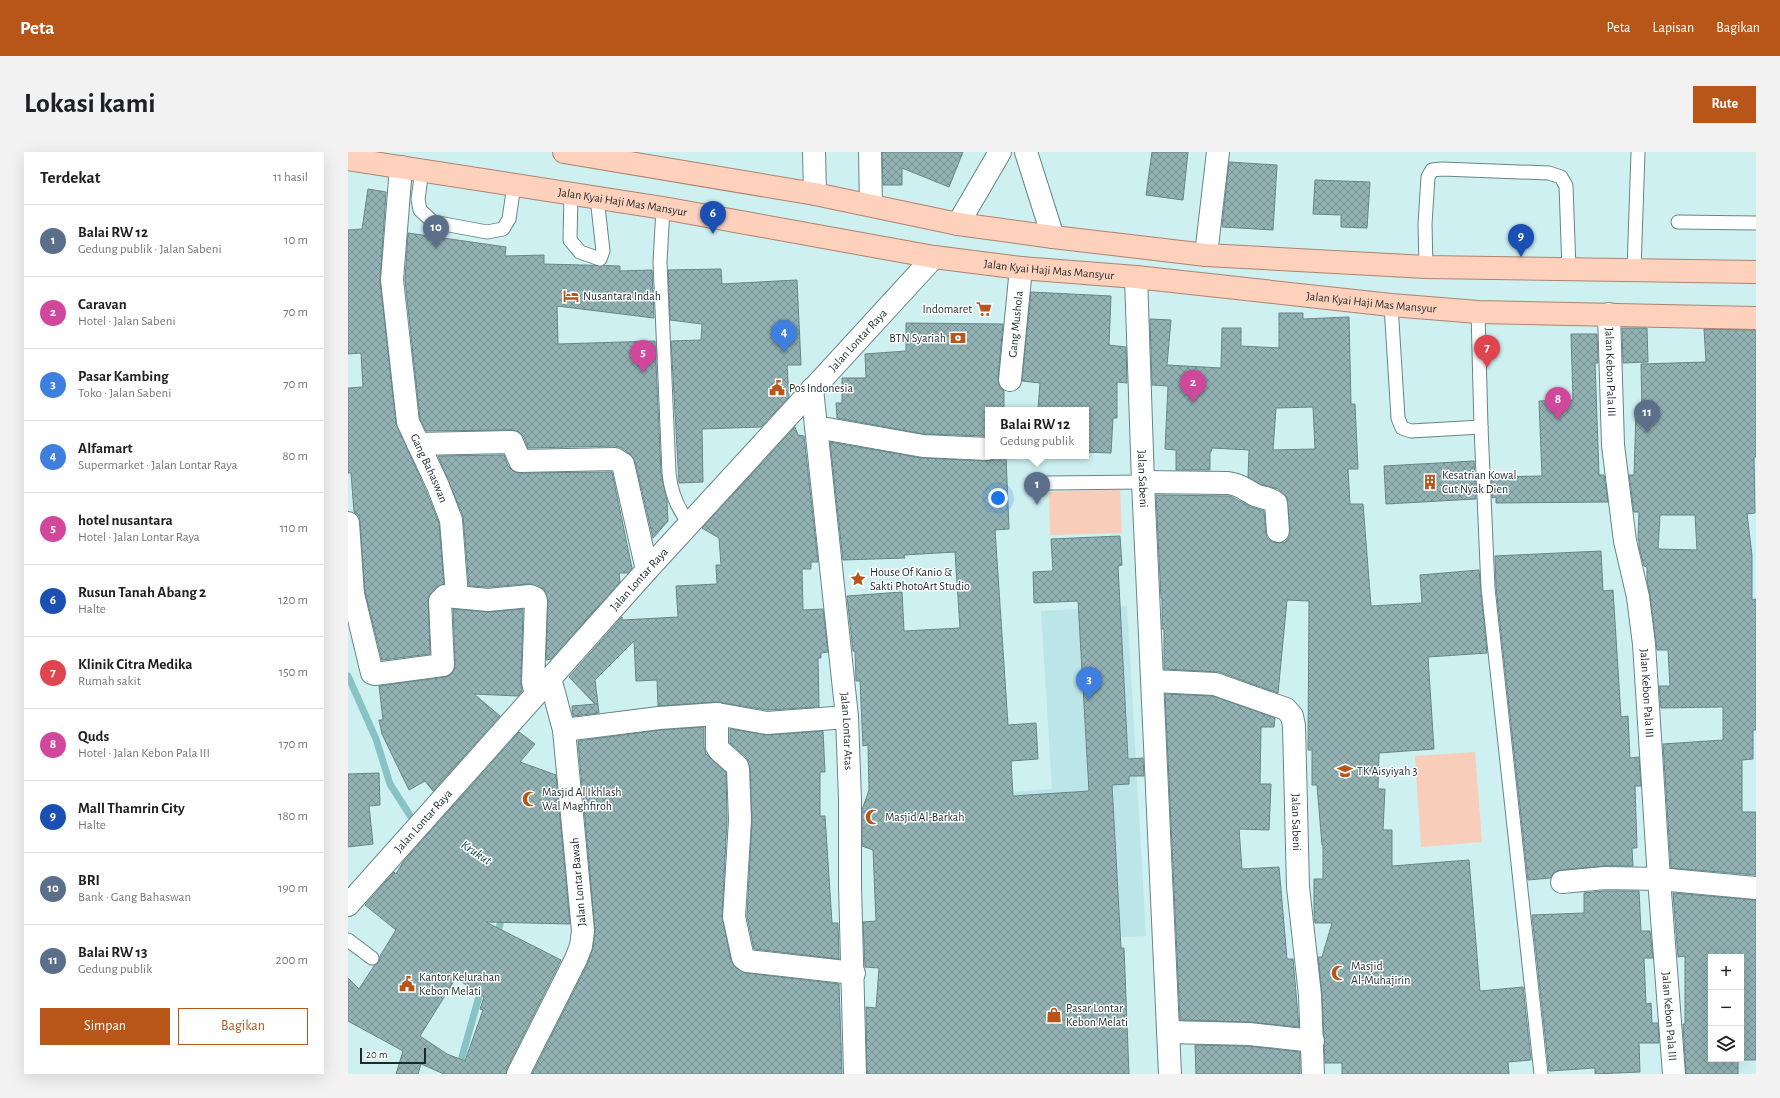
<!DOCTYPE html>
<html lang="id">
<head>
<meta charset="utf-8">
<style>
	body { margin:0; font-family:"Alegreya Sans",sans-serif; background:#f2f2f2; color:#202124 }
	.controls { position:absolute; right:12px; bottom:12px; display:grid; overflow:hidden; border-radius:0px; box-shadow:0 4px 16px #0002 }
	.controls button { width:36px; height:36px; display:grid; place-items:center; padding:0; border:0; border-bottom:1px solid #e0e0e0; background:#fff; color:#202124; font:20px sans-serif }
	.scale { position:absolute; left:12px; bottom:10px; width:66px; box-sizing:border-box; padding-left:4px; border:2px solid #1d292a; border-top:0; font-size:11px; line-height:14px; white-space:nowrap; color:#1d292a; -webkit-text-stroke:3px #fff; paint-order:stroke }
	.you { position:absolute; left:650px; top:346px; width:14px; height:14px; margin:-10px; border:3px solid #fff; border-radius:50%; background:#1a73e8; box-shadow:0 0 0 6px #1a73e833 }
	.badge { display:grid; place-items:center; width:26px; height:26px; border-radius:50%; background:#b85619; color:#fff; font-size:13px; font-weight:700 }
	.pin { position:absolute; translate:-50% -33px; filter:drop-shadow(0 1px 2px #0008) }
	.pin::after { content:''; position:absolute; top:21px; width:14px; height:12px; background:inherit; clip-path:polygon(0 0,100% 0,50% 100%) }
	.popup { position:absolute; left:637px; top:255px; width:104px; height:52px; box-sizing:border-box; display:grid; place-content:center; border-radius:0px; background:#fff; filter:drop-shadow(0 1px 3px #0005); font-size:13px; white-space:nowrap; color:#757577 }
	.popup b { font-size:15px; color:#202124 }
	.popup::after { content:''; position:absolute; left:50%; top:100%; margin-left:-8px; border:8px solid transparent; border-top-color:#fff }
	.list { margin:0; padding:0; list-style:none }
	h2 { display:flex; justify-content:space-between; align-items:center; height:52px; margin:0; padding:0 16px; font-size:17px }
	h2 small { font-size:13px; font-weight:400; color:#757577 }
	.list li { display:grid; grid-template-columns:26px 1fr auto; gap:12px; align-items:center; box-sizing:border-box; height:72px; padding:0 16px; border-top:1px solid #e0e0e0 }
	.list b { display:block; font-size:15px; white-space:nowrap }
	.list p { margin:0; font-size:13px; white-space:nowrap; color:#757577 }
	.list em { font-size:13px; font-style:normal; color:#757577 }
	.actions { display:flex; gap:8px; padding:12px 16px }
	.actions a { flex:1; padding:9px 0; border:1px solid #b85619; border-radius:0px; text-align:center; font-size:14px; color:#b85619 }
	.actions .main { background:#b85619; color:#fff }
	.icon { flex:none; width:22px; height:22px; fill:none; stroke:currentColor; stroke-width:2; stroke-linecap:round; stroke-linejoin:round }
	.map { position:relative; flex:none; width:1408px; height:922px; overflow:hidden; border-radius:0px }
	header { display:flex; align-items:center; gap:24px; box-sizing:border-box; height:56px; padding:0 20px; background:#b85619; color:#fff }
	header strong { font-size:19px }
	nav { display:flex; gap:22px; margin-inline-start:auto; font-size:14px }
	.intro { display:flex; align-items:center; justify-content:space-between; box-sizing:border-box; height:96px; padding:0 24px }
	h1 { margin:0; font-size:28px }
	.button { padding:10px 18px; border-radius:0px; background:#b85619; color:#fff; font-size:14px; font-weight:700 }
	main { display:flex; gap:24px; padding:0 24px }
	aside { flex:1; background:#fff; border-radius:0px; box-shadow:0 4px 16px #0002 }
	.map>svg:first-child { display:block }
	.built { fill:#bbe5e7 }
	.garden { fill:#f8ceba }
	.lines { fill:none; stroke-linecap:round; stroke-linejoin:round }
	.stream { stroke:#88c2c4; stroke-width:7 }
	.building { fill:url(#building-cross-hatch); stroke:#688688; fill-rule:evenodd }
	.service-casing { stroke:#668586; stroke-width:15 }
	.minor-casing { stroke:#668586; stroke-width:24 }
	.tertiary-casing { stroke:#668586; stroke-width:24 }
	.primary-casing { stroke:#ae836c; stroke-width:24 }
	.service { stroke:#fff; stroke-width:13 }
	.minor { stroke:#fff; stroke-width:22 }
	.tertiary { stroke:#fff; stroke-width:22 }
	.primary { stroke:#fdd1bc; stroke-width:22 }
	.labels { text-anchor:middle; stroke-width:3; stroke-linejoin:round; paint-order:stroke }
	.street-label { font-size:12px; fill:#1d292a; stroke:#fff }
	.poi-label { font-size:12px; fill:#1d292a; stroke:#fff; text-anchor:start }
	.water-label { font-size:13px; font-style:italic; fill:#134749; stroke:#fff }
</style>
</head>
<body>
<header>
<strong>Peta</strong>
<nav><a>Peta</a><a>Lapisan</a><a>Bagikan</a></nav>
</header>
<div class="intro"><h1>Lokasi kami</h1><a class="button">Rute</a></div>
<main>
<aside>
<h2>Terdekat<small>11 hasil</small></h2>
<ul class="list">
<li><span class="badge" style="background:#5c6f8a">1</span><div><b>Balai RW 12</b><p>Gedung publik · Jalan Sabeni</p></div><em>10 m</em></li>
<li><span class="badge" style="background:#d1479c">2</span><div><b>Caravan</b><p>Hotel · Jalan Sabeni</p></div><em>70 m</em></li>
<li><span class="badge" style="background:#3f7fe0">3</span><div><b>Pasar Kambing</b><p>Toko · Jalan Sabeni</p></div><em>70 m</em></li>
<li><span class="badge" style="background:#3f7fe0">4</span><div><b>Alfamart</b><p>Supermarket · Jalan Lontar Raya</p></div><em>80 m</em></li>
<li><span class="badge" style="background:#d1479c">5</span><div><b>hotel nusantara</b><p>Hotel · Jalan Lontar Raya</p></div><em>110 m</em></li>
<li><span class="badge" style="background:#1a4fb4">6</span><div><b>Rusun Tanah Abang 2</b><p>Halte</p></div><em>120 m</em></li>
<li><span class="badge" style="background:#e0444e">7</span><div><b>Klinik Citra Medika</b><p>Rumah sakit</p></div><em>150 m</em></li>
<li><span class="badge" style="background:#d1479c">8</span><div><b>Quds</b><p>Hotel · Jalan Kebon Pala III</p></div><em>170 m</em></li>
<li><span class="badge" style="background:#1a4fb4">9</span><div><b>Mall Thamrin City</b><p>Halte</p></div><em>180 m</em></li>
<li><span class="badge" style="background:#5c6f8a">10</span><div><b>BRI</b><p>Bank · Gang Bahaswan</p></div><em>190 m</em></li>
<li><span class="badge" style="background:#5c6f8a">11</span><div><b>Balai RW 13</b><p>Gedung publik</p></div><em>200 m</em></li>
</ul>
<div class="actions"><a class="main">Simpan</a><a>Bagikan</a></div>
</aside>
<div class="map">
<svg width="1408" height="922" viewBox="0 0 1408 922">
	<defs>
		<pattern id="building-cross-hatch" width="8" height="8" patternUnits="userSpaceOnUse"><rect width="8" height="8" fill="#92b2b3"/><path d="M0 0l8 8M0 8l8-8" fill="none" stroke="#779192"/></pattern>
	</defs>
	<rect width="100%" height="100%" fill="#cef0f1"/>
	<polygon class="built" points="779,454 798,784 633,792 627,643 704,637 693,459"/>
	<g class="garden">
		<polygon points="772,337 774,381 702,383 701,340"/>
		<polygon points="1127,600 1134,690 1073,695 1067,604"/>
	</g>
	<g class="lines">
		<g class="stream">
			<polyline points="0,524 28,587 42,632 70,676 88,687"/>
			<polyline points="148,785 153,769 151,762"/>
			<polyline points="111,922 110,919 134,834"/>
		</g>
	</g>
	<g class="building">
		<polygon points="534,0 615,0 601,35 554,16 554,33 535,33"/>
		<polygon points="804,0 840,0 835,48 798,43"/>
		<polygon points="881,10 929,13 925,78 874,75"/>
		<polygon points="967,28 1022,30 1019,76 993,75 993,63 965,62"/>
		<polygon points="20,37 38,40 32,129 48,271 78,339 91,371 96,432 88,435 80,445 82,502 34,508 17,440 12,370 11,364 6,360 3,321 0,321 0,236 15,235 13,201 0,202 0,78 14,77"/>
		<polygon points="60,81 158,95 157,104 196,103 196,112 272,114 272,119 304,118 306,166 209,154 210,192 307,189 313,321 319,349 320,369 305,386 287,309 282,302 274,296 267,294 180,296 176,285 171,280 164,278 78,279 72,267 57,128"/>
		<polygon points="373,117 374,132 449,128 453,213 439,213 441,245 413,275 354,277 355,330 331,331 323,189 353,188 354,172 322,168 320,118"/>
		<polygon points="683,140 763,144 761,193 778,195 779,231 769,230 769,266 765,266 763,301 738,300 738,258 690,258 692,231 674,229"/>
		<path d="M931,161H955V167L1001,165L1003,252H1007L1010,317H1000L1002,352H1015L1023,454L1074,451L1072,423L1131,418L1139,501L1080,505L1086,597L1031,601L1030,637H1037L1035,678H1044V714L1121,708L1132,839L1175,835L1183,908L1160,910L1161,922H994V911H977L974,842L970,805H974L984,771H967L966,764V727H975V693H974L969,633H964V598H960L961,449L939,448L930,541L871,520L816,517V477H814V446H813L808,343L882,344L903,355L916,359L918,380L919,386L924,390L930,391L937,390L941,385L942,378L939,345L930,337L912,332L900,325L901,298L864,296L863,300H862V318H828V298L817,297L820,234L804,233L802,167L823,168L819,213L873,216L874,176H893V194L931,196ZM965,255L967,297L925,298L928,256Z"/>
		<polygon points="558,171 655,172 650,227 651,233 656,239 656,258 640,258 640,284 576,282 489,266 488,251 494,251 494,226 518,226 517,202 558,199"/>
		<polygon points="1274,176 1299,176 1300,210 1275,211"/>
		<path d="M1356,177L1408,178V305H1406L1407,361L1399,362L1404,403V448L1408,447V578H1405V607L1394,608V660H1408V723L1323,716L1315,592L1375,588V555L1313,556L1311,534H1322L1320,498H1309L1302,443L1299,428V415L1296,414L1291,395V388H1290L1291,360H1286L1281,323H1286L1288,259H1294L1293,212L1358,210ZM1312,363H1347L1349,398L1310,397Z"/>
		<polygon points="1223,182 1249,182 1250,211 1247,211 1251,323 1256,323 1260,350 1148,351 1148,345 1144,346 1143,325 1194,324 1191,249 1225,248"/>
		<polygon points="447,275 450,283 456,284 470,410 463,410 463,417 454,417 455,458 475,457 480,500 473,501 473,506 470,506 471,555 420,558 368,550 310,554 309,528 288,529 286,489 247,528 251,561 225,564 224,554 247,552 221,525 274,465 274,468 330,465 328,434 369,432 368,413 373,413 371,386 354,376"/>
		<polygon points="482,290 574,306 639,309 645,308 650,304 658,304 661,377 647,378 660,573 688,571 690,607 663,609 665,644 741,639 730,449 686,451 685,420 705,419 703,387 772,384 774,413 770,414 780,607 795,606 796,624 781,624 781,632 764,633 773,796 776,796 781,922 519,922 518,855 528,856 531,816 517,815 515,770 528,769 525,698 514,694 514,658 521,638 520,593 515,594 512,529 508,529 507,499 505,499 499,444 554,440 556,479 612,476 607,400 556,403 557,406 495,408"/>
		<polygon points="156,303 160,314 165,319 172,321 264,320 284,416 280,421 271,421 272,430 203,507 198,508 200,449 196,437 181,432 140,435 121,434 115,364 90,304"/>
		<polygon points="1126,309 1128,347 1038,352 1036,314"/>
		<polygon points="1253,399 1255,439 1265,438 1273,565 1280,564 1282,606 1291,605 1293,634 1287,634 1289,696 1284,696 1285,714 1256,714 1213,718 1206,720 1202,726 1180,728 1148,435 1147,404"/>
		<polygon points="105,457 141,460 175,457 173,530 174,539 170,544 126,542 152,564 85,639 77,629 61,638 34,582 31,568 35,568 31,534 97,525 103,523 106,518 107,512"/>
		<polygon points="817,542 865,544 927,566 926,575 913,575 912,632 923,632 921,678 891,677 894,717 931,715 939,807 945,807 951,875 901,870 832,868"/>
		<polygon points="356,575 356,595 358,602 378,621 379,668 374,764 383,809 388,816 398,821 491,832 494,922 184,922 239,813 245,796 247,778 230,589 312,578"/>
		<polygon points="382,577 420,583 475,579 477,620 472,620 472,664 477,664 484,771 490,771 491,807 406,797 399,764 404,669 402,616 398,605 382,591"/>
		<path d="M171,580L187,592L172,610L208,623L222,772L138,770L213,808L159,916L158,922H96L73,912L70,922H48L55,899L0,869V826L11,837L26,814L31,810L32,804L48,778L17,753L46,720L48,722L55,710ZM108,826L136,845L132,857L135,858L117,909L99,902L72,884Z"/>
		<polygon points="31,621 32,653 21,654 25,692 0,695 0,622"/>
		<polygon points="1257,739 1291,739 1293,779 1302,779 1305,806 1296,806 1298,852 1303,851 1304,871 1310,871 1311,891 1291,891 1292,920 1247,922 1247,916 1201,919 1184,763 1236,761 1236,741"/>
		<path d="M1325,741L1408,748V908H1390V922H1338L1335,872H1337V804L1330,805ZM1363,805H1393V907H1363Z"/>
		<polygon points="847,893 900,894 952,900 952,922 848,922"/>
	</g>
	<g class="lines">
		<defs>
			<g id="service">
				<polyline points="74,18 70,47 72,58 85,70 139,80 155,77 161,67 166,33"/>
				<polyline points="223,42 222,88 232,100 252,107 255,99 249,46"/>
				<path d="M315,56L312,110L321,321C323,341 329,357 342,372"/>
				<polyline points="1330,70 1408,71"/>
				<polyline points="1078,115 1077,72 1080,25 1084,18 1094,17 1201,21 1213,25 1218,34 1221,117"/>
				<polyline points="1286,118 1290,0"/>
				<polyline points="1043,153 1050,266 1054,276 1063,279 1133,275"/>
				<polyline points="1130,160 1133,275 1140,436 1193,922"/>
				<polyline points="700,331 795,330"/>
				<polyline points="0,788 24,806"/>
			</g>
			<g id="minor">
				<polyline points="466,0 467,42"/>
				<polyline points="522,0 523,53"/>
				<path id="s1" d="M53,15L44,128L60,270L90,334L103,368L109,444"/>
				<path id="s2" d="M788,125L795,330L822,922"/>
				<path id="s3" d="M1261,162L1265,293L1277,389L1290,445L1296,492L1311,727L1326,922"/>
				<path id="s4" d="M662,228L673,116"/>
				<path id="s5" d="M464,237L499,565L502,648V733L507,922"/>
				<polyline points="468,275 575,294 640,297"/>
				<polyline points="70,292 164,290 172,309 267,307 275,312 299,418"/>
				<path d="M795,330L880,331C893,333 896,337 907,343C914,346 923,346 928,351L930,379"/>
				<polyline points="0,371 5,442 24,521 27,522 95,513 92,449 97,444 140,448 182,444 187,446 188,449 185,530 188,542"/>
				<path id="s6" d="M805,529L867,532L938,557L944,564L946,574L950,735L962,843L965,922"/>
				<polyline points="369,562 369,595 371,598 389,614 390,617 392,668 386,765 395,806 399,809 506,821"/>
				<polyline points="216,578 311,566 369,562 419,571 499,565"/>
				<polyline points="1214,730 1257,726 1311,727 1408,736"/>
				<polyline points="820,880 901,882 965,889"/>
				<polyline points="170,922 228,807 233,794 235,779 216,578 202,526"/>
			</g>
			<g id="tertiary">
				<polyline points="678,0 705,85"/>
				<polyline points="610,72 652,0"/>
				<polyline points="858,103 870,0"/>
				<path id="s7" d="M0,753L299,418L586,105"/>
			</g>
			<g id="primary">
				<polyline points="216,0 467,42 610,72 705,85 858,103 1078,115 1408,120"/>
				<path id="s8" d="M0,7L315,56L586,105L673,116L788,125L1043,153L1130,160L1408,166"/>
			</g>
		</defs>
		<use href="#service" class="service-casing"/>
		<use href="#minor" class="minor-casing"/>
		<use href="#tertiary" class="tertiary-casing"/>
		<use href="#primary" class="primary-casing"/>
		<use href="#service" class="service"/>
		<use href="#minor" class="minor"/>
		<use href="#tertiary" class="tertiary"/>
		<use href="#primary" class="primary"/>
	</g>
	<defs>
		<symbol id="hotel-bare" viewBox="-9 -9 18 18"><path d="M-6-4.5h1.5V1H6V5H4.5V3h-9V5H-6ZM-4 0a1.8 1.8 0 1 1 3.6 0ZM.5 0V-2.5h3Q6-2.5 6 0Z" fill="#b85619" stroke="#fff" stroke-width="2.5" paint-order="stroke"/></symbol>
		<symbol id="supermarket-bare" viewBox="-9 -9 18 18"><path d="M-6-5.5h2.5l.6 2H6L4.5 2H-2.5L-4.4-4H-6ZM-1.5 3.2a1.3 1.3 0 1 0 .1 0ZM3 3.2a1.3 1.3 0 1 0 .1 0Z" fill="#b85619" stroke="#fff" stroke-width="2.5" paint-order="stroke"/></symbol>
		<symbol id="bank-bare" viewBox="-9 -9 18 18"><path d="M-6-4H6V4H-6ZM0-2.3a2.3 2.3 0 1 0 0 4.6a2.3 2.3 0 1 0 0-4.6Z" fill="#b85619" stroke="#fff" stroke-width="2.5" paint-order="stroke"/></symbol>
		<symbol id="civic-bare" viewBox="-9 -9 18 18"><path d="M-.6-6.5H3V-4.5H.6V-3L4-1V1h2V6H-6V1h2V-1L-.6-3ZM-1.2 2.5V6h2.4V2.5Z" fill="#b85619" stroke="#fff" stroke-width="2.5" paint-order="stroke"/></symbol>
		<symbol id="building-bare" viewBox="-9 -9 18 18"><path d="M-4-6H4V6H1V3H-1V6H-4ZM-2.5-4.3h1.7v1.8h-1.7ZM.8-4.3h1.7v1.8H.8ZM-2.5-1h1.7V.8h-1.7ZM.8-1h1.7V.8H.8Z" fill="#b85619" stroke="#fff" stroke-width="2.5" paint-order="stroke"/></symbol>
		<symbol id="sight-bare" viewBox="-9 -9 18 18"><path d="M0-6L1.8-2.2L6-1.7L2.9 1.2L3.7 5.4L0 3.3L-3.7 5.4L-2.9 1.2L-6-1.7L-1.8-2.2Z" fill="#b85619" stroke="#fff" stroke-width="2.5" paint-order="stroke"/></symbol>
		<symbol id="school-bare" viewBox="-9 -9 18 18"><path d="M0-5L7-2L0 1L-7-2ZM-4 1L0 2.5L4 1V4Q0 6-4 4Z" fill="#b85619" stroke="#fff" stroke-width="2.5" paint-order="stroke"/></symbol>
		<symbol id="mosque-bare" viewBox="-9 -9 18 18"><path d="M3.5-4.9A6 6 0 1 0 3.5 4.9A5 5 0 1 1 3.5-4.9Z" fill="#b85619" stroke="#fff" stroke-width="2.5" paint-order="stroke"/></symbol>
		<symbol id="shop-bare" viewBox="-9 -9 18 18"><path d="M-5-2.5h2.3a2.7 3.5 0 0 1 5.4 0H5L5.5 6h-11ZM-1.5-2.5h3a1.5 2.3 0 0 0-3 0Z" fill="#b85619" stroke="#fff" stroke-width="2.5" paint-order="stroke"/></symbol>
	</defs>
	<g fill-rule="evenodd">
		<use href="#hotel-bare" x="212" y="133" width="22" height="22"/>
		<use href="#supermarket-bare" x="625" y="146" width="22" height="22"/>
		<use href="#bank-bare" x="599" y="175" width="22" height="22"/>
		<use href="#civic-bare" x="418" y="225" width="22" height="22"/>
		<use href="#building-bare" x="1071" y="319" width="22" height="22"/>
		<use href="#sight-bare" x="499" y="416" width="22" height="22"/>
		<use href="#school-bare" x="986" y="608" width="22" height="22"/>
		<use href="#mosque-bare" x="171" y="636" width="22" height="22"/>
		<use href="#mosque-bare" x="514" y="654" width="22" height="22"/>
		<use href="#mosque-bare" x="980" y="810" width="22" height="22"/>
		<use href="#civic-bare" x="48" y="821" width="22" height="22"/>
		<use href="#shop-bare" x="695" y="852" width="22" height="22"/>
	</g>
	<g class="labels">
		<g class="street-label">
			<text dy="4" stroke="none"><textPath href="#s8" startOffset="278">Jalan Kyai Haji Mas Mansyur</textPath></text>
			<text dy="4" stroke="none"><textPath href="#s8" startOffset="710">Jalan Kyai Haji Mas Mansyur</textPath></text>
			<text dy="4" stroke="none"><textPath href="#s8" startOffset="1034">Jalan Kyai Haji Mas Mansyur</textPath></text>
			<text dy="4" stroke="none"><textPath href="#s4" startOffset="56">Gang Mushola</textPath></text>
			<text dy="4" stroke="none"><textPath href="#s7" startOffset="761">Jalan Lontar Raya</textPath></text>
			<text dy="4" stroke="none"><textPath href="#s3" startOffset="58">Jalan Kebon Pala III</textPath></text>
			<text dy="4" stroke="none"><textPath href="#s1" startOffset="307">Gang Bahaswan</textPath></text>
			<text dy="4" stroke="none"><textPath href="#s2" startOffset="202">Jalan Sabeni</textPath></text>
			<text dy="4" stroke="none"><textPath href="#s7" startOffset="437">Jalan Lontar Raya</textPath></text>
			<text dy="4" stroke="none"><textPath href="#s3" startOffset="382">Jalan Kebon Pala III</textPath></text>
			<text dy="4" stroke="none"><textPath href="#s5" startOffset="344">Jalan Lontar Atas</textPath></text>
			<text dy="4" stroke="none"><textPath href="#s7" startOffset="113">Jalan Lontar Raya</textPath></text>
			<text dy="4" stroke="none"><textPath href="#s6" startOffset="253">Jalan Sabeni</textPath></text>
			<text transform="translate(230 730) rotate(-95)" y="4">Jalan Lontar Bawah</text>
			<text dy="4" stroke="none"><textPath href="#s3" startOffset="706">Jalan Kebon Pala III</textPath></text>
		</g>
		<g class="poi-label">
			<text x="235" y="148">Nusantara Indah</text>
			<text x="624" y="161" text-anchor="end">Indomaret</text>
			<text x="598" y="190" text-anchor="end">BTN Syariah</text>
			<text x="441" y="240">Pos Indonesia</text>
			<text x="1094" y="327">Kesatrian Kowal<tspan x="1094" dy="14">Cut Nyak Dien</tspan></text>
			<text x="522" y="424">House Of Kanio &amp;<tspan x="522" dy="14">Sakti PhotoArt Studio</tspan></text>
			<text x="1009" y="623">TK Aisyiyah 3</text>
			<text x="194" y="644">Masjid Al Ikhlash<tspan x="194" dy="14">Wal Maghfiroh</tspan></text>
			<text x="537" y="669">Masjid Al-Barkah</text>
			<text x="1003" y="818">Masjid<tspan x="1003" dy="14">Al-Muhajirin</tspan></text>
			<text x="71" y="829">Kantor Kelurahan<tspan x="71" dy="14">Kebon Melati</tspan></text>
			<text x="718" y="860">Pasar Lontar<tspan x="718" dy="14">Kebon Melati</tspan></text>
		</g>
		<g class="water-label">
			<text transform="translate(129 700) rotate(34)" y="5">Krukut</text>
		</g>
	</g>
</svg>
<div class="controls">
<button>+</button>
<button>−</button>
<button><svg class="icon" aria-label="layers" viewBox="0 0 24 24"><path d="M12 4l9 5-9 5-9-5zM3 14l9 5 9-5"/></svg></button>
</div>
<div class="scale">20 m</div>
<div class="you"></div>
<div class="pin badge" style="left:689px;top:353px;background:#5c6f8a">1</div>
<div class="popup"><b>Balai RW 12</b>Gedung publik</div>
<div class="pin badge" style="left:845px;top:251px;background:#d1479c">2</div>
<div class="pin badge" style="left:741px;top:548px;background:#3f7fe0">3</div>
<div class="pin badge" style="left:436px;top:201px;background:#3f7fe0">4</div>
<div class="pin badge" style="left:295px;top:221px;background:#d1479c">5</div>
<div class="pin badge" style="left:365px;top:82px;background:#1a4fb4">6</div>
<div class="pin badge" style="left:1139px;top:216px;background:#e0444e">7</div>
<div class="pin badge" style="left:1210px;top:268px;background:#d1479c">8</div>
<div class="pin badge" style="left:1173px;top:105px;background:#1a4fb4">9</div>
<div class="pin badge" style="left:88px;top:96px;background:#5c6f8a">10</div>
<div class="pin badge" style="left:1299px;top:281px;background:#5c6f8a">11</div>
</div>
</main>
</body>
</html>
